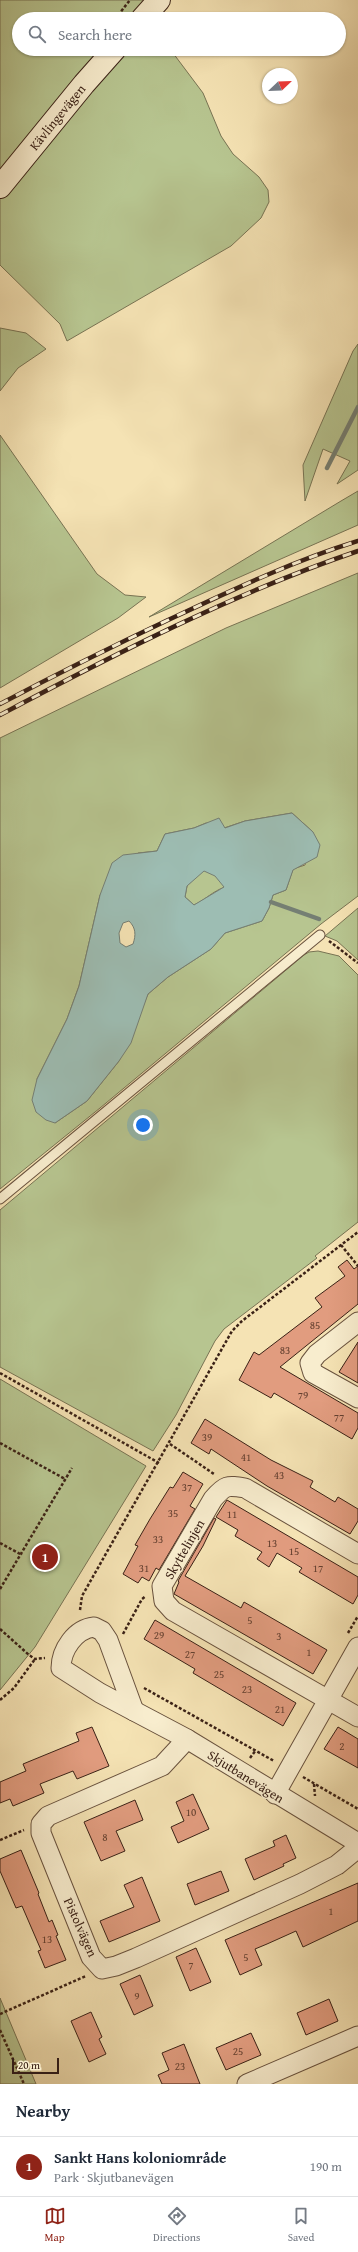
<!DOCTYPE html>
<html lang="en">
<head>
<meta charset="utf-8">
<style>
	body { margin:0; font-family:"Gentium Book Plus",serif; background:#f2f2f3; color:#1f2937 }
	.compass { position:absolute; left:262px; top:68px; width:36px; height:36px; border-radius:50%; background:#fff; box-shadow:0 1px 3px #0004; rotate:67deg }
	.scale { position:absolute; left:12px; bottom:10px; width:47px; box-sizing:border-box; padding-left:4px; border:2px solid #3a2116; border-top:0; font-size:11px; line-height:14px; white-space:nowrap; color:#3a2116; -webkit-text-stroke:3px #f8edce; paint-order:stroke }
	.you { position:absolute; left:143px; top:1125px; width:14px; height:14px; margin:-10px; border:3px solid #fff; border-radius:50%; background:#1a73e8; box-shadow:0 0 0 6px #1a73e833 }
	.badge { display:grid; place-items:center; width:26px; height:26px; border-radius:50%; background:#8f2418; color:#fff; font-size:13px; font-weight:700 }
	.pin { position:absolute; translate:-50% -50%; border:2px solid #fff; box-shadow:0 1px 4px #0006 }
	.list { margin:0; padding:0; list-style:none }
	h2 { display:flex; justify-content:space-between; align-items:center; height:52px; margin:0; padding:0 16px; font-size:17px }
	h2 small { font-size:13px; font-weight:400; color:#747a83 }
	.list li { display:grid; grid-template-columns:26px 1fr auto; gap:12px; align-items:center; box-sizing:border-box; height:60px; padding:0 16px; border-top:1px solid #e0e1e3 }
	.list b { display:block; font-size:15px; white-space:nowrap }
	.list p { margin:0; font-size:13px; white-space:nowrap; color:#747a83 }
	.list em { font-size:13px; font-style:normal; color:#747a83 }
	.icon { flex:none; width:22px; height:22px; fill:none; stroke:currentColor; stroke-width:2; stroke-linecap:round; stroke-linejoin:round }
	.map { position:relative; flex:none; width:358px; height:2084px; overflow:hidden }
	.search { position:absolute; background:#fff; box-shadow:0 1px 3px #0004; left:12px; right:12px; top:12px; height:44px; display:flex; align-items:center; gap:10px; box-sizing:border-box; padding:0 14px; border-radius:22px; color:#747a83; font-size:15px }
	.sheet { height:112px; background:#fff }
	nav { display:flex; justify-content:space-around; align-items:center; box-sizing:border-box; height:56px; border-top:1px solid #e0e1e3; background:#fff; font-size:11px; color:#747a83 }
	nav a { display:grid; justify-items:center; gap:2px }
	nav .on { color:#8f2418 }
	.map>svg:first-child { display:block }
	.green { fill:#b7c590; stroke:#787353; fill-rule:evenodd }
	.water { fill:#9dbdb3; stroke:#757f74; fill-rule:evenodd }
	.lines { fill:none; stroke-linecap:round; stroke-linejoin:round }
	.stream { stroke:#757f74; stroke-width:4.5 }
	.building { fill:#e19c7f; stroke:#3a2116 }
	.lane-casing { stroke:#69523e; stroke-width:11 }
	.street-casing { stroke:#69523e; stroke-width:21 }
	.secondary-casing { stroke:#3a2116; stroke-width:24 }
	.path { stroke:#3a2116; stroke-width:2.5; stroke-dasharray:3 2; stroke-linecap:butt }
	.lane { stroke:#f8edce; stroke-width:9 }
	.street { stroke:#f8edce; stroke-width:19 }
	.secondary { stroke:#f8edce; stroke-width:22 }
	.rail-casing { stroke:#3a2116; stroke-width:4.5 }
	.rail { stroke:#f8edce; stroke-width:3; stroke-dasharray:9; stroke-linecap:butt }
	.labels { text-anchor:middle; stroke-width:3; stroke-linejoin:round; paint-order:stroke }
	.number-label { font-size:11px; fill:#644030 }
	.street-label { font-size:13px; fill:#3a2116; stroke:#f8edce }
</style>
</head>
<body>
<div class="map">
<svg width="358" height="2084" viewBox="0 0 358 2084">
	<rect width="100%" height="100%" fill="#f5e3b4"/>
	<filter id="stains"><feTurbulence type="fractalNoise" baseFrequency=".005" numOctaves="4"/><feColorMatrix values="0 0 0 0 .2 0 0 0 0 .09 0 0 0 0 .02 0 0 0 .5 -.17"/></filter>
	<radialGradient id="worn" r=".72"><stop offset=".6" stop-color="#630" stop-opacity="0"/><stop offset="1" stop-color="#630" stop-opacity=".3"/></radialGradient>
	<g class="green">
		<polygon points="0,0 146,0 132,19 19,19 19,49 111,49 112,67 131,49 170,49 203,93 221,136 233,154 259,177 268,190 269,202 261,218 231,246 67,341 60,324 0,265"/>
		<polygon points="0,328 26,333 46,349 18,368 0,391"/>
		<polygon points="358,344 358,470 337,484 350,461 323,449 305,501 303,465 353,351"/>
		<polygon points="0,435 97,574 125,595 146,597 118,618 0,688"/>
		<polygon points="358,491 358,525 149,617 341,501"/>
		<path d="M358,573V896L321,924L100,1108L0,1189V738L226,628ZM292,813L313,832L305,865L293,869L286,890L273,895L269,908L262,921L225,933L211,949L168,977L148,994L119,1061L87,1101L55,1123L37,1079L67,1019L79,986L100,895L138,853L157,851L165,834L194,828L206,823L224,828L245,821Z"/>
		<path d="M203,870L217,875L225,887C213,891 205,900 194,905L185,897L187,886Z"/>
		<polygon points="358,908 358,960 337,941 325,936"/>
		<polygon points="318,951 339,956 358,975 358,1222 315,1256 317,1258 224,1329 215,1341 176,1415 153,1451 0,1367 0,1210 304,955 309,952"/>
		<polygon points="0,1379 146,1466 35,1647 0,1690"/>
		<polygon points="0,1998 36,2084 0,2084"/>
	</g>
	<path class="water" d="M292,813L313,832L320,845L317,857L293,870L286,890L273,895L269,908L262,921L225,933L211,949L168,977L148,994L131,1043L119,1061L87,1101L55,1123L46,1120L36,1112L32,1100L37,1079L67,1019L79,986L100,895L112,863L123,855L157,851L165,834L194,828L219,818L225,828L245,821ZM204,871L215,876L224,887L194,905L185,897L187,886ZM129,921C136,928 136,935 133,944L126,947L120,943L119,933L123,923Z"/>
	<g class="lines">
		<g class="stream">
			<polyline points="327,468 358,407"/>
			<polyline points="271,902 319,919"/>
		</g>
	</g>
	<g class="building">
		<polygon points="347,1260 354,1269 358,1266 358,1304 280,1367 358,1413 358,1428 352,1439 274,1393 271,1398 239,1380 254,1352 259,1355 322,1307 315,1298 345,1276 338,1267"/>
		<polygon points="358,1342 358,1383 339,1372"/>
		<polygon points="205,1419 271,1460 313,1481 310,1487 335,1502 338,1497 358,1509 358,1521 350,1534 267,1486 211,1449 209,1454 191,1443"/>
		<polygon points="183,1472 203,1484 190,1506 195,1509 159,1570 156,1568 149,1581 142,1577 138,1583 123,1574 138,1546 135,1545 150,1519 170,1487 173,1488"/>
		<polygon points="227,1500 358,1577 358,1595 353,1604 299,1572 302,1568 277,1553 269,1567 257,1559 262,1552 235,1536 238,1530 216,1517"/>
		<polygon points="214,1518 216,1519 203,1546 185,1576 241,1608 244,1602 327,1650 313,1674 174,1594 179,1582 178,1581"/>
		<polygon points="155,1620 296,1703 283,1726 193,1673 195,1669 144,1639"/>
		<polygon points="92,1727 109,1766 77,1779 73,1771 40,1784 44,1793 13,1806 10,1799 0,1803 0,1782 26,1771 23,1764 79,1741 76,1733"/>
		<polygon points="338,1727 358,1739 358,1768 324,1749"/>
		<polygon points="193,1794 209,1829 178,1843 171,1827 184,1821 176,1802"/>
		<polygon points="135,1800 143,1820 116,1831 125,1851 101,1861 84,1822"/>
		<polygon points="286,1835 296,1858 283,1864 284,1866 254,1880 245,1859 275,1846 273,1841"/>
		<polygon points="21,1850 39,1893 38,1894 49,1922 52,1920 58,1935 56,1936 66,1960 45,1968 38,1951 41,1950 22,1906 16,1908 0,1871 0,1859"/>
		<polygon points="221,1871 229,1891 195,1905 187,1884"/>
		<polygon points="142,1877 160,1921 109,1942 100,1921 134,1907 124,1885"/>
		<polygon points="358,1883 358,1921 303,1947 296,1931 267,1944 255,1949 262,1965 240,1975 225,1940"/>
		<polygon points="196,1948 211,1982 190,1991 176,1957"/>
		<polygon points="140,1975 153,2006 134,2015 120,1984"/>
		<polygon points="329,1999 338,2021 306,2035 297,2013"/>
		<polygon points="91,2012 102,2037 99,2039 106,2054 89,2062 71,2021"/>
		<polygon points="251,2033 261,2055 226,2070 216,2048"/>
		<polygon points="184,2044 200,2084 162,2084 158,2075 169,2070 162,2053"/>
	</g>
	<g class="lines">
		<defs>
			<polyline id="lane" points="0,1199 320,935"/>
			<g id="street">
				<polyline points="358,1322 317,1354 310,1363 313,1373 358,1398"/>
				<path d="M358,1554L245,1488C227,1485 225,1485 213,1499L162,1586L164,1601L173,1611L358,1717"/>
				<path d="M94,1627L102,1631L108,1640L134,1711L100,1693L61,1668C61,1650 75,1629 94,1627Z"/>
				<polyline points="134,1711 187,1739 358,1843"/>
				<polyline points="187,1739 162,1766 48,1816 41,1824 41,1833 91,1957 102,1969 116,1966 136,1958 300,1884 337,1865 358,1848"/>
				<polyline points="275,1794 358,1647"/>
				<polyline points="247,2084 358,2036"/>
			</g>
			<g id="secondary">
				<polyline points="142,19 159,0"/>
				<polyline points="0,187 84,84 115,49"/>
			</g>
		</defs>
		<use href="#lane" class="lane-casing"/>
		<use href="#street" class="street-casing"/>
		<use href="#secondary" class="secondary-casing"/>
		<g class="path">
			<polyline points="115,19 130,0"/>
			<polyline points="329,941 358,963"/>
			<polyline points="341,1245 358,1266"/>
			<polyline points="0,1373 159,1463"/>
			<polyline points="0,1443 65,1479"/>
			<polyline points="170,1444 214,1474"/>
			<polyline points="0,1543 22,1555"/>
			<polyline points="0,1589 72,1468"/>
			<polyline points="80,1610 82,1596 232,1331 242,1321 358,1232"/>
			<polyline points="0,1629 29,1655 35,1659 45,1658"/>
			<polyline points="348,1633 358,1616"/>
			<polyline points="123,1634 142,1599 146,1596"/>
			<polyline points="144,1688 274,1761"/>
			<polyline points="0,1700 14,1688 35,1659"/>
			<polyline points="250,1758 256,1750"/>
			<polyline points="303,1777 358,1809"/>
			<polyline points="314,1784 315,1796"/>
			<polyline points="0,1840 24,1830"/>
			<polyline points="0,2014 86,1976"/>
			<polyline points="0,2030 24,2084"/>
		</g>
		<use href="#lane" class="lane"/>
		<use href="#street" class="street"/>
		<use href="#secondary" class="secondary"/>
		<defs>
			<g id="rail">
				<path d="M0,704C55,675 111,647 168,620C230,591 293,561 358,541"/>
				<path d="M0,715C115,654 234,593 358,551"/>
			</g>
		</defs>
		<use href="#rail" class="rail-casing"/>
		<use href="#rail" class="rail"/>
	</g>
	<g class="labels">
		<g class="number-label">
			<text x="315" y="1329">85</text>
			<text x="285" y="1354">83</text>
			<text x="303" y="1399">79</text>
			<text x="339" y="1421">77</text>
			<text x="207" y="1441">39</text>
			<text x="246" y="1461">41</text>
			<text x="279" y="1479">43</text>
			<text x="187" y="1491">37</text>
			<text x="173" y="1517">35</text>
			<text x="232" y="1518">11</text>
			<text x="158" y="1543">33</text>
			<text x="272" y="1547">13</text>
			<text x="294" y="1555">15</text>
			<text x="144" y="1572">31</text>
			<text x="318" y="1572">17</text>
			<text x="250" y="1624">5</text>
			<text x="159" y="1639">29</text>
			<text x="279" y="1640">3</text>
			<text x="309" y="1656">1</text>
			<text x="190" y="1658">27</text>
			<text x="219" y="1678">25</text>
			<text x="247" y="1693">23</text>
			<text x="280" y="1713">21</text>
			<text x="342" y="1750">2</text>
			<text x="191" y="1816">10</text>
			<text x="105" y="1841">8</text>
			<text x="331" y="1915">1</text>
			<text x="47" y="1943">13</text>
			<text x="246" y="1961">5</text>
			<text x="191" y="1969">7</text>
			<text x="137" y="2000">9</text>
			<text x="238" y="2055">25</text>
			<text x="180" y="2070">23</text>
		</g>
		<g class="street-label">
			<text transform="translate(57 117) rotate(-51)" y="5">Kävlingevägen</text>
			<text transform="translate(184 1549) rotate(-60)" y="5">Skyttelinjen</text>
			<text transform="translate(246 1776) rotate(32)" y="5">Skjutbanevägen</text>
			<text transform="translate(81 1927) rotate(66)" y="5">Pistolvägen</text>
		</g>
	</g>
	<rect width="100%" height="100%" filter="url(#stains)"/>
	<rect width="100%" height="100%" fill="url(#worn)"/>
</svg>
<svg class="compass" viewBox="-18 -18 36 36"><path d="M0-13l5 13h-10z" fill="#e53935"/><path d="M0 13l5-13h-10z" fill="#747a83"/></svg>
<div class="scale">20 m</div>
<div class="you"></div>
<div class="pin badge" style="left:45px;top:1557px">1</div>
<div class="search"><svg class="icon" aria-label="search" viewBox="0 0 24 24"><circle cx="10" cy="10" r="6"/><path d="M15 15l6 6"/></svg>Search here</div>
</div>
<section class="sheet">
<h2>Nearby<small></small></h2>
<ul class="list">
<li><span class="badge">1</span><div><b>Sankt Hans koloniområde</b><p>Park · Skjutbanevägen</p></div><em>190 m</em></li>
</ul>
</section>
<nav>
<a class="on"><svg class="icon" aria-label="map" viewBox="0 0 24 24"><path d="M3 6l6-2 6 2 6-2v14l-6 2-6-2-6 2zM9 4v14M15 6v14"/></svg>Map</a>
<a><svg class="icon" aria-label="directions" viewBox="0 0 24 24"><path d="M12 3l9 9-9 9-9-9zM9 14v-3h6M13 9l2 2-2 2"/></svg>Directions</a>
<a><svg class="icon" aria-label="saved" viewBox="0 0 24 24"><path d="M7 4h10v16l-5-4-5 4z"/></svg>Saved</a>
</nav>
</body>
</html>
